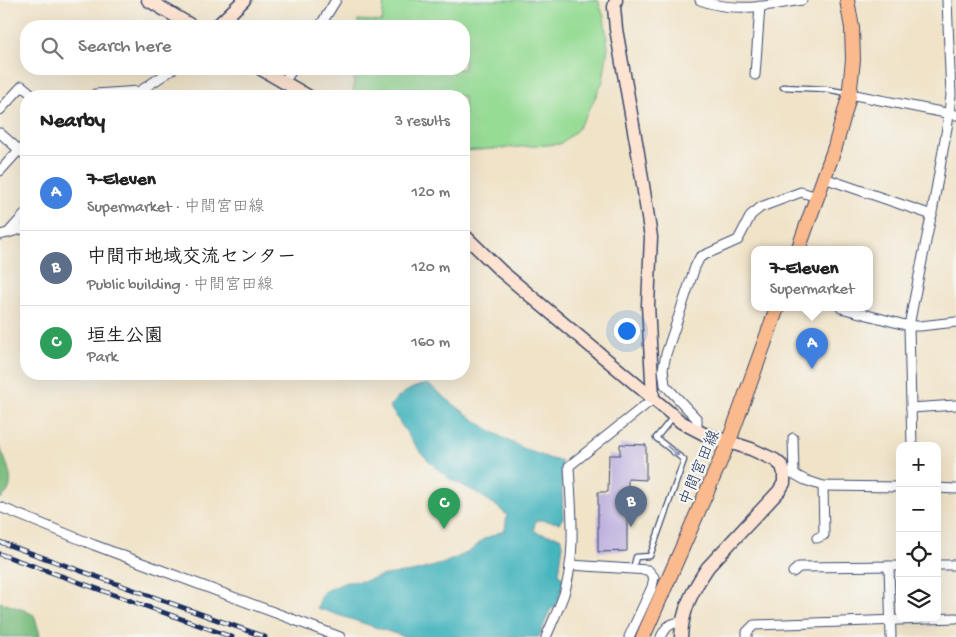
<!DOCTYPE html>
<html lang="en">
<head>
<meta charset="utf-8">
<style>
	body { margin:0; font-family:"Gochi Hand","Klee One",sans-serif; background:#f6f6f6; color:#222 }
	.controls { position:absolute; right:15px; bottom:15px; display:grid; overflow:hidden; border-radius:10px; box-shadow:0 5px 20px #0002 }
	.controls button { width:45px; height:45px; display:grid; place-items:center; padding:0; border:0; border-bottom:1px solid #e0e0e0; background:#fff; color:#222; font:25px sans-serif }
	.you { position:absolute; left:626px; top:330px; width:18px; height:18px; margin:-12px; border:4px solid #fff; border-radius:50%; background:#1a73e8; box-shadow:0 0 0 8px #1a73e833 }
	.badge { display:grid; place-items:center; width:32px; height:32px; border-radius:50%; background:#d1495b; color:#fff; font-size:16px; font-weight:700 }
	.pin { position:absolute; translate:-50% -41px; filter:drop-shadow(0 1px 2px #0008) }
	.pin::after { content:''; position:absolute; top:26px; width:18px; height:15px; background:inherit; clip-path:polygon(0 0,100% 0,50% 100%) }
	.popup { position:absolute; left:751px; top:246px; width:122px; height:65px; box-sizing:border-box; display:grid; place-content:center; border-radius:10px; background:#fff; filter:drop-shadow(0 1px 4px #0005); font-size:16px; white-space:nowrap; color:#767676 }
	.popup b { font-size:19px; color:#222 }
	.popup::after { content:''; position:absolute; left:50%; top:100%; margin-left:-10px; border:10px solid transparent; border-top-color:#fff }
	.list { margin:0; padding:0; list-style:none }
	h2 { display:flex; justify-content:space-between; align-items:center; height:65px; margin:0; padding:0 20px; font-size:21px }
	h2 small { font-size:16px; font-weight:400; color:#767676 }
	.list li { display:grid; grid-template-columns:32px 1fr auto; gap:15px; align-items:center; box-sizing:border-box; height:75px; padding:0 20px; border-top:1px solid #e0e0e0 }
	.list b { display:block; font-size:19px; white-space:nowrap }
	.list p { margin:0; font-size:16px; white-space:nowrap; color:#767676 }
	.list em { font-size:16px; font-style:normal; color:#767676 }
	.icon { flex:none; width:28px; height:28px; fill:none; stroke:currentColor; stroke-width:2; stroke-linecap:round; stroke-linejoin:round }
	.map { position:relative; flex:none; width:956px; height:637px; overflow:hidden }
	.search { position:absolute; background:#fff; box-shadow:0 5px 20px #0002; left:20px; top:20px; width:450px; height:55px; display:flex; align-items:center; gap:12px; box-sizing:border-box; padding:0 18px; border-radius:20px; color:#767676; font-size:19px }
	.panel { position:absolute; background:#fff; box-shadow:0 5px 20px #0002; left:20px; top:90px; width:450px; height:290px; border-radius:20px }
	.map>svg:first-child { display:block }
	.green { fill:#97dc95; stroke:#59867a }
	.forest { fill:#79bc7e; stroke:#4a766e }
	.water { fill:#46b5be; stroke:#30728e }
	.building { fill:#c0b2de }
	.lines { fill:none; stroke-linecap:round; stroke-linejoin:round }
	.lane-casing { stroke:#3b4a6e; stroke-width:7 }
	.street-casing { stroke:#3b4a6e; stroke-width:11 }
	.secondary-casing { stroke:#3b4a6e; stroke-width:15 }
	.primary-casing { stroke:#3b4a6e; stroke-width:16 }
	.lane { stroke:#fff; stroke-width:4.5 }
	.street { stroke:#fff; stroke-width:9 }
	.secondary { stroke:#fde3d1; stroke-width:12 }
	.primary { stroke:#fbba8d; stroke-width:14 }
	.rail-casing { stroke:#1b2f5e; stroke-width:5 }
	.rail { stroke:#f6f6f2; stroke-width:3; stroke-dasharray:9; stroke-linecap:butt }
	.oneway { stroke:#8d97ae }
	.labels { text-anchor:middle; stroke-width:4.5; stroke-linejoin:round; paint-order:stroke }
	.street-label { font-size:16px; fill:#1b2f5e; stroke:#f6f6f2 }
</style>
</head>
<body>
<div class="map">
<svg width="956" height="637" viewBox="0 0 956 637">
	<rect width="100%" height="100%" fill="#f6f6f2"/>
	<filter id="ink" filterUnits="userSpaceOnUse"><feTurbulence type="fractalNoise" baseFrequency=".02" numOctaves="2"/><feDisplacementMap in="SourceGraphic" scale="10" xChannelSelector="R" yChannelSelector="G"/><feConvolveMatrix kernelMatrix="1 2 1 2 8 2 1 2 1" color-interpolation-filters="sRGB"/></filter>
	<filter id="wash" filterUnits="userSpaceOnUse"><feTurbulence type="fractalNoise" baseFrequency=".0096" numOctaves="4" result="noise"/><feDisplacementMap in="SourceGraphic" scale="20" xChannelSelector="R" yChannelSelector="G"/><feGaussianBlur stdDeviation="1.12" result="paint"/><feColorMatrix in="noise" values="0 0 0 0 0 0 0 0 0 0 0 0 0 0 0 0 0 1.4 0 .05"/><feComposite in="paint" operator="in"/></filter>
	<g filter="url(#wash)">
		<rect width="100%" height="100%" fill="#f0e3c8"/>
		<polygon class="green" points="384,0 598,0 604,17 608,47 603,81 590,108 577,130 560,144 464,151 464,96 353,96 355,69 464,69 464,26 358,26 358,20 382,22"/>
		<g class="forest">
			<path d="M0,447C6,463 20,487 0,499Z"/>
			<polygon points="0,602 24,610 34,615 39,631 40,637 0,637"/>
		</g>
		<path class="water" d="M428,384C462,411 496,439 538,454C546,457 553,460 561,461L563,518L559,523L540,520L535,522L534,530L538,533L560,537L563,545L559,574L563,579L561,592L556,606L550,610L539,637H405L317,608L323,592L346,582L365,581L384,575L412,572L442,564L469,552L484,539L505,530L507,515L494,504L474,491L450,479L435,467L422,454L410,438L389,406C401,394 411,386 428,384Z"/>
		<g id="blocks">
			<polygon class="building" points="620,444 646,445 646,480 628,479 628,486 627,486 627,551 598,552 598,492 608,492 609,455 620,455"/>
		</g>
	</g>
	<g filter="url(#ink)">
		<use href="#blocks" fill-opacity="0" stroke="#3b4a6e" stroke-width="1"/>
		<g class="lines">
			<defs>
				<g id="lane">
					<polyline points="783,87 825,89 848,93"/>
					<polyline points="633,569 636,557 650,556 684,460 656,438 673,417"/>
				</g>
				<g id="street">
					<path d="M700,0C733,13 769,6 802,0"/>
					<polyline points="320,26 336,0"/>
					<polyline points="755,75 760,6"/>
					<polyline points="284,82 293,69"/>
					<polyline points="95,94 140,91 173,69"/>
					<polyline points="850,94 956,115"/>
					<polyline points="0,110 22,86 34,96"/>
					<polyline points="0,133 26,156"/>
					<polyline points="0,171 19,150"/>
					<polyline points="824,178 932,215"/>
					<polyline points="8,233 26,213"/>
					<polyline points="0,235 26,228"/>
					<polyline points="841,308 909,326 920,326 956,322"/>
					<polyline points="911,408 956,405"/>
					<polyline points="697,430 697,419 665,385 663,369 666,354 695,267 700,257 738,240 751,215 761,207 801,192 817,197"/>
					<polyline points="793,438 794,474"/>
					<polyline points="912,446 909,326 913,305 933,207 948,122 951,95 947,0"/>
					<polyline points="784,473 794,474 805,480 823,486 900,487"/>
					<polyline points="937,488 956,489"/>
					<polyline points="0,507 94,545 340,637"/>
					<polyline points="817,538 824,535 823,486"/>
					<polyline points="570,565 648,570 654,577 652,587 629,637"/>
					<polyline points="937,565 956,565"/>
					<polyline points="889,566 891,637"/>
					<polyline points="793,572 799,567 900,566"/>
					<path d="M546,637C552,623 559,608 564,594C577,553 571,508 569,466L653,399"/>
					<path d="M661,637C666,627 669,623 682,622"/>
					<polyline points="747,637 747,632 754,625 956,618"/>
				</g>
				<g id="secondary">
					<polyline points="148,0 192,26"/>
					<polyline points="616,0 614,7 616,29 638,153 651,237 648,305 653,399"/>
					<polyline points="217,26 244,0"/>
					<polyline points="261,69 308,96"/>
					<path d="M464,235L501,271L681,422L704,434L751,449L775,460L782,466L784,473V483L779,491L708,567C693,589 682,610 681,637"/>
				</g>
				<g id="primary">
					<polyline points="798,250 835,147 849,97 853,60 852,28 847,0"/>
					<polyline points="643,637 729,441 777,308"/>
				</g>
			</defs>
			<use href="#lane" class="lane-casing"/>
			<use href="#street" class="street-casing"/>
			<use href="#secondary" class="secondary-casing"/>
			<use href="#primary" class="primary-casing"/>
			<use href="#lane" class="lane"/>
			<use href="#street" class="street"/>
			<use href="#secondary" class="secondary"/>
			<use href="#primary" class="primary"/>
			<defs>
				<g id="rail">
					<polyline points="0,542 265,637"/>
					<polyline points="0,554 232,637"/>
				</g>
			</defs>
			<use href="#rail" class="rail-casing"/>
			<use href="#rail" class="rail"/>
		</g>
		<defs><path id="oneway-shaft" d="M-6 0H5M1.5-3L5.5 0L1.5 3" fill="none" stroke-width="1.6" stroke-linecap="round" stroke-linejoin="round" transform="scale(1.25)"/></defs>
		<use class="oneway" href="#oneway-shaft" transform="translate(673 451) rotate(39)"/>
	</g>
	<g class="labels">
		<g class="street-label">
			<text transform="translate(698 467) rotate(-67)" y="6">中間宮田線</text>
		</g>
	</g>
</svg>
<div class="controls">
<button>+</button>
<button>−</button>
<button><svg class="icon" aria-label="locate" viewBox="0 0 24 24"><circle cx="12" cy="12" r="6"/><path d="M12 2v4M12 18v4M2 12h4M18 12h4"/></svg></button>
<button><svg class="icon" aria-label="layers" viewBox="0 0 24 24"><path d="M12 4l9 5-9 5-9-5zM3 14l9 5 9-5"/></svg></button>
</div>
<div class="you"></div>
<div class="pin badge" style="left:812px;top:369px;background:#3f7fe0">A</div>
<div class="popup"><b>7-Eleven</b>Supermarket</div>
<div class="pin badge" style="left:631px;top:527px;background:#5c6f8a">B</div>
<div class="pin badge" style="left:444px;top:529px;background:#2e9e5b">C</div>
<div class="search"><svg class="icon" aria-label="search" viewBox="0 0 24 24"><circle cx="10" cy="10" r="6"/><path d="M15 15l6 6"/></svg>Search here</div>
<section class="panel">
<h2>Nearby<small>3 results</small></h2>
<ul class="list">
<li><span class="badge" style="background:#3f7fe0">A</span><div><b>7-Eleven</b><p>Supermarket · 中間宮田線</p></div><em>120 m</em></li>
<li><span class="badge" style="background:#5c6f8a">B</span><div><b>中間市地域交流センター</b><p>Public building · 中間宮田線</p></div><em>120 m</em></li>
<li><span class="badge" style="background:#2e9e5b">C</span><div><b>垣生公園</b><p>Park</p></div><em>160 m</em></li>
</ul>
</section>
</div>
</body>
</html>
